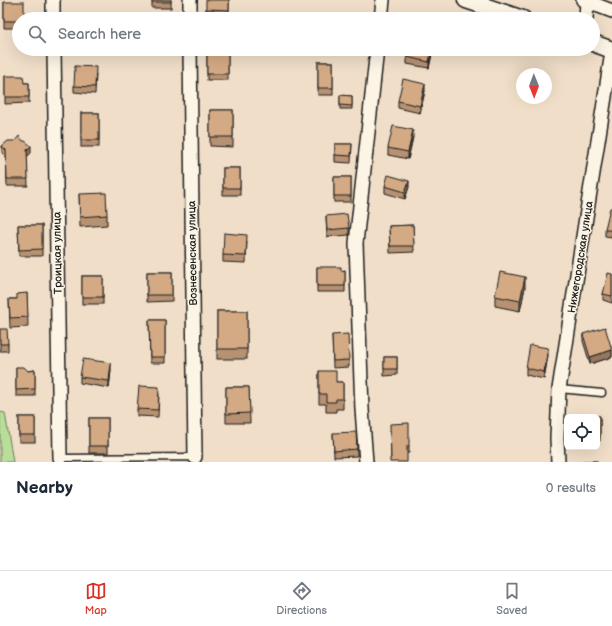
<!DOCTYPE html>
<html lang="en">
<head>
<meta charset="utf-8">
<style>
	body { margin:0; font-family:"Balsamiq Sans",sans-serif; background:#f2f2f3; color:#1f2937 }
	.controls { position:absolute; right:12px; bottom:12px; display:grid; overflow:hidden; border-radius:6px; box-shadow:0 4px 16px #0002 }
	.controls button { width:36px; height:36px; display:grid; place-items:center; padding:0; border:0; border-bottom:1px solid #e0e1e3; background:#fff; color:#1f2937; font:20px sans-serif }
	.compass { position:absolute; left:516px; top:68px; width:36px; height:36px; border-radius:50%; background:#fff; box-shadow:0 4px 16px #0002; rotate:179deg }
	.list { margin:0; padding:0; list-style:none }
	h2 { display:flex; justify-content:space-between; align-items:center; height:52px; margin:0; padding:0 16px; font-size:17px }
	h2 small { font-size:13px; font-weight:400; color:#747a83 }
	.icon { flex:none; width:22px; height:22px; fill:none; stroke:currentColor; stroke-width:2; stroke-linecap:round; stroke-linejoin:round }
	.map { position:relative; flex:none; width:612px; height:462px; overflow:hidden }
	.search { position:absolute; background:#fff; box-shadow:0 4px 16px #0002; left:12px; right:12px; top:12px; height:44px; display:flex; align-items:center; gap:10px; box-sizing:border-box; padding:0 14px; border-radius:22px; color:#747a83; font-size:15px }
	.sheet { height:108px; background:#fff }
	nav { display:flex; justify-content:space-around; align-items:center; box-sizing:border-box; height:56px; border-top:1px solid #e0e1e3; background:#fff; font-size:11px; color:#747a83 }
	nav a { display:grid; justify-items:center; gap:2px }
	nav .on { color:#d93025 }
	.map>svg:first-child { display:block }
	.green { fill:#b8de99; stroke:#6a7d5a }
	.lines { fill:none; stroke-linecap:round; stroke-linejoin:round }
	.service-casing { stroke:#1c1c1c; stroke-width:9 }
	.minor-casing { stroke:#1c1c1c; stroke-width:16 }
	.tertiary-casing { stroke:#1c1c1c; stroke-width:19 }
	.service { stroke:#fcf5e5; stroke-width:6 }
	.minor { stroke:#fcf5e5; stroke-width:13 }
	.tertiary { stroke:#fcf5e5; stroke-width:16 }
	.wall { fill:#b69272; stroke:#1c1c1c }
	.shaded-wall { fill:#94775d; stroke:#1c1c1c }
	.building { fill:#d4aa85; stroke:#1c1c1c }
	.labels { text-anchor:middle; stroke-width:3; stroke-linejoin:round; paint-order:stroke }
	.street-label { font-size:11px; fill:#1c1c1c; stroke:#fcf5e5 }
</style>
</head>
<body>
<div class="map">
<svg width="612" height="462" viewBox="0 0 612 462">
	<rect width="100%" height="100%" fill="#f0dec8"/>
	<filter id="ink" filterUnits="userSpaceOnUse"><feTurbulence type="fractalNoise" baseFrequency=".025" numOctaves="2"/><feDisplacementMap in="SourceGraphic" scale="8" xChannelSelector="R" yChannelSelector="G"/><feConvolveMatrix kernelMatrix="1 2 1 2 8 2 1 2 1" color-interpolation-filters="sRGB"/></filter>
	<g filter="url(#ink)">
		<polygon class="green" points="0,412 5,413 13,462 0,462"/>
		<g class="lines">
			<defs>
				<g id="service">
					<polyline points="559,389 602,393"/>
					<polyline points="60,458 195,457 195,459"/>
				</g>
				<g id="minor">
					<polyline points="53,0 53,19"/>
					<polyline points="190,0 190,19"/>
					<polyline points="583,0 612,11"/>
					<polyline points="381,19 383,0"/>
					<polyline points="586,19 587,0"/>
					<polyline points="54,49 60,458"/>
					<polyline points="190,49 195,457"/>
					<polyline points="366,462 362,409 356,243 377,49"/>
					<polyline points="558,462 557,438 559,389 612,52"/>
				</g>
				<g id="tertiary">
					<polyline points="466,0 523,19"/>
					<polyline points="593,43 612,50"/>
				</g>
			</defs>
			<use href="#service" class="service-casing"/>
			<use href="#minor" class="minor-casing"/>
			<use href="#tertiary" class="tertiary-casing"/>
			<use href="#service" class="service"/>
			<use href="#minor" class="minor"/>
			<use href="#tertiary" class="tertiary"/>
		</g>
		<g class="wall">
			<rect x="152" y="0" width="19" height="8"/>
			<polygon points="229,0 229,16 206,16 206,9"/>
			<polygon points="4,2 19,19 19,28 4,28"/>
			<polygon points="433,49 429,68 407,64 407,57"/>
			<rect x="207" y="53" width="21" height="27"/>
			<rect x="318" y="62" width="15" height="33"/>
			<polygon points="96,74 95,94 74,92 74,86"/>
			<polygon points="5,76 24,83 29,83 29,103 5,104"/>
			<polygon points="425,91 420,113 398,108 398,101"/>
			<polygon points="340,95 352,96 352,109 340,109"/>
			<polygon points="210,110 233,110 233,147 210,146"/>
			<rect x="81" y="113" width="18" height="34"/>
			<polygon points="413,137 408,159 388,155 388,148"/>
			<polygon points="335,144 352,144 351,163 335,162"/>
			<polygon points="2,146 31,153 27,157 28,186 7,186 6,157 2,153"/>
			<rect x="223" y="168" width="17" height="27"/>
			<rect x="334" y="177" width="17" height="25"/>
			<polygon points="385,186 409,187 405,199 385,193"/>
			<polygon points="79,194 107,215 107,225 80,227"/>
			<polygon points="612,208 612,237 605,236 605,229"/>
			<polygon points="326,216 349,228 349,235 327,237"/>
			<polygon points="18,225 42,225 42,256 19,256"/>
			<polygon points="413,225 414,252 390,253 389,226"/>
			<polygon points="247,241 246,263 223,262 223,255"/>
			<polygon points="317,267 341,271 345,270 345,292 317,292"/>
			<polygon points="147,272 172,272 172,301 147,302"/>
			<polygon points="612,274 612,303 603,300 603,294"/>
			<rect x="82" y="276" width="21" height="28"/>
			<polygon points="525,287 520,311 495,306 495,296"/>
			<polygon points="27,293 28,327 10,328 9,299 17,299"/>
			<rect x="217" y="311" width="30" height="48"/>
			<polygon points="149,320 165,320 165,363 150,363"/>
			<polygon points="0,329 8,344 8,351 0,351"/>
			<polygon points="583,334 612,350 612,357 590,364 583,341"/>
			<polygon points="332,335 349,360 349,367 333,368"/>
			<polygon points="548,355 544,379 526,375 526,368"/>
			<polygon points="384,357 397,357 397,375 384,376"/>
			<polygon points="16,367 28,371 35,370 35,396 16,396"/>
			<polygon points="111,370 109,388 80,383 80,377"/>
			<polygon points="319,371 336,382 343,382 343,409 336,409 336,412 326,412 326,404 319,404"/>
			<polygon points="226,387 249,387 250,423 226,423"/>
			<polygon points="159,394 158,417 137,416 137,409"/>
			<polygon points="600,416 600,441 597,441 597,417"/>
			<rect x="19" y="417" width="16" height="25"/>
			<rect x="89" y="418" width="19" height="35"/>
			<polygon points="390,431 409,446 409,453 407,453 391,458"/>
			<polygon points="333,433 357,449 357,456 334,457"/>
		</g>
		<g class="shaded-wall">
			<polygon points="432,49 433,49 429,68 429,62"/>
			<polygon points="425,84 425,91 420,113 420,106"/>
			<polygon points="413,130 413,137 408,159 408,152"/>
			<polygon points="31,146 31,153 27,157 27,150"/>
			<polygon points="409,181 409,187 405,199 405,192"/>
			<polygon points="525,277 525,287 520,311 520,301"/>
			<polygon points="548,348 548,355 544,379 544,372"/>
			<polygon points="612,350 612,357 590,364 590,357"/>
			<polygon points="111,363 111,370 109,388 109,381"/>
		</g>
		<g class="building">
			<rect x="152" y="0" width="19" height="2"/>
			<polygon points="206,0 229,0 229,10 206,9"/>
			<polygon points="4,2 24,2 24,19 19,19 19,21 4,21"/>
			<polygon points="408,49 432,49 429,62 407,57"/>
			<rect x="207" y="53" width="21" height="21"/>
			<rect x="318" y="62" width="15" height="26"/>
			<polygon points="75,66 96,67 95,87 74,86"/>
			<polygon points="5,76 23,76 24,83 29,83 29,97 5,97"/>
			<polygon points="403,79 425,84 420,106 398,101"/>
			<polygon points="340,95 352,96 352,106 340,105"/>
			<rect x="210" y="110" width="23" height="27"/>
			<rect x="81" y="113" width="18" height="27"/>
			<polygon points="393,126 413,130 408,152 388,148"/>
			<polygon points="19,136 23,141 25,141 31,146 27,150 28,179 7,179 6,150 2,146 8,141 15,141"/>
			<polygon points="335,144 352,144 351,156 335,155"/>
			<rect x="223" y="168" width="17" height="20"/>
			<polygon points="388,175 409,181 405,192 385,186"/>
			<rect x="334" y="177" width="17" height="19"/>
			<polygon points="106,193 107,215 80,217 79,194"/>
			<polygon points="610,208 612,208 612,231 605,229"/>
			<polygon points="347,214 349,228 327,230 326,216"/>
			<polygon points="18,225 42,225 42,249 19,250"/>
			<polygon points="413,225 414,246 390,246 389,226"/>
			<polygon points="224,233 247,235 246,256 223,255"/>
			<polygon points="317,267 341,267 341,271 345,270 345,286 317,286"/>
			<rect x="147" y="272" width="25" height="23"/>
			<polygon points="500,272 525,277 520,301 495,296"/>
			<polygon points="608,273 612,274 612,296 603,294"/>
			<rect x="82" y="276" width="21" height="21"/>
			<polygon points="27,293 28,317 10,318 9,299 17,299 17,294"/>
			<rect x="217" y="311" width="30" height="38"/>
			<polygon points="149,320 165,320 165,357 150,357"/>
			<polygon points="605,327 612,350 590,357 583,334"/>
			<polygon points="0,329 7,329 8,344 0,344"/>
			<polygon points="348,334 349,360 333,361 332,335"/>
			<polygon points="530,345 548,348 544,372 526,368"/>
			<rect x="384" y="357" width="13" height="12"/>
			<polygon points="83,359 111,363 109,381 80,377"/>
			<polygon points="16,367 24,367 28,371 35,370 35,389 16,390"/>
			<polygon points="319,371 336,371 336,382 343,382 343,399 336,399 336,402 326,402 326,394 319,394"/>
			<polygon points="139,386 159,387 158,410 137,409"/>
			<polygon points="226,387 249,387 250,413 226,414"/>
			<polygon points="586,415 600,416 600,437 597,437 597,417 585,417"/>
			<rect x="19" y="417" width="16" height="18"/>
			<rect x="89" y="418" width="19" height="28"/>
			<polygon points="409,423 409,446 407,446 407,462 390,462 390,458 391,458 390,424"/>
			<polygon points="356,432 357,449 334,451 333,433"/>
			<rect x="583" y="461" width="14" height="1"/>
		</g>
	</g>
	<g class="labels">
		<g class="street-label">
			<text transform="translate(57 253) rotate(-91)" y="4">Троицкая улица</text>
			<text transform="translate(192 253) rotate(-91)" y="4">Вознесенская улица</text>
			<text transform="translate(580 257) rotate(-81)" y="4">Нижегородская улица</text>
		</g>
	</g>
</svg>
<div class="controls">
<button><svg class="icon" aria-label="locate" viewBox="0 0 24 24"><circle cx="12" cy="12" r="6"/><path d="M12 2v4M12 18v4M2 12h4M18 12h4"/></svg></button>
</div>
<svg class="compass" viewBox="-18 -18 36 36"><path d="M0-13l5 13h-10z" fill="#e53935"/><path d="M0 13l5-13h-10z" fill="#747a83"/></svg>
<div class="search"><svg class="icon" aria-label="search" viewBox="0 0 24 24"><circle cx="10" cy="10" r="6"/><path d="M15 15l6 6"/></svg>Search here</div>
</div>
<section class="sheet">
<h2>Nearby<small>0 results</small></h2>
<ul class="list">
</ul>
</section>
<nav>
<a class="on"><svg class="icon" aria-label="map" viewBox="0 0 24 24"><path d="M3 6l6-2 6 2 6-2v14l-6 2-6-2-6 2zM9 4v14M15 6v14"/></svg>Map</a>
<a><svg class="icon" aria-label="directions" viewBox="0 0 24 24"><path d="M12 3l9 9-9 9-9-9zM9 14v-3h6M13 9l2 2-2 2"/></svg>Directions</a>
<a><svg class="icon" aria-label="saved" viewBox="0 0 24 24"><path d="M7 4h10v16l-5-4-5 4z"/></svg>Saved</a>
</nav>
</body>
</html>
